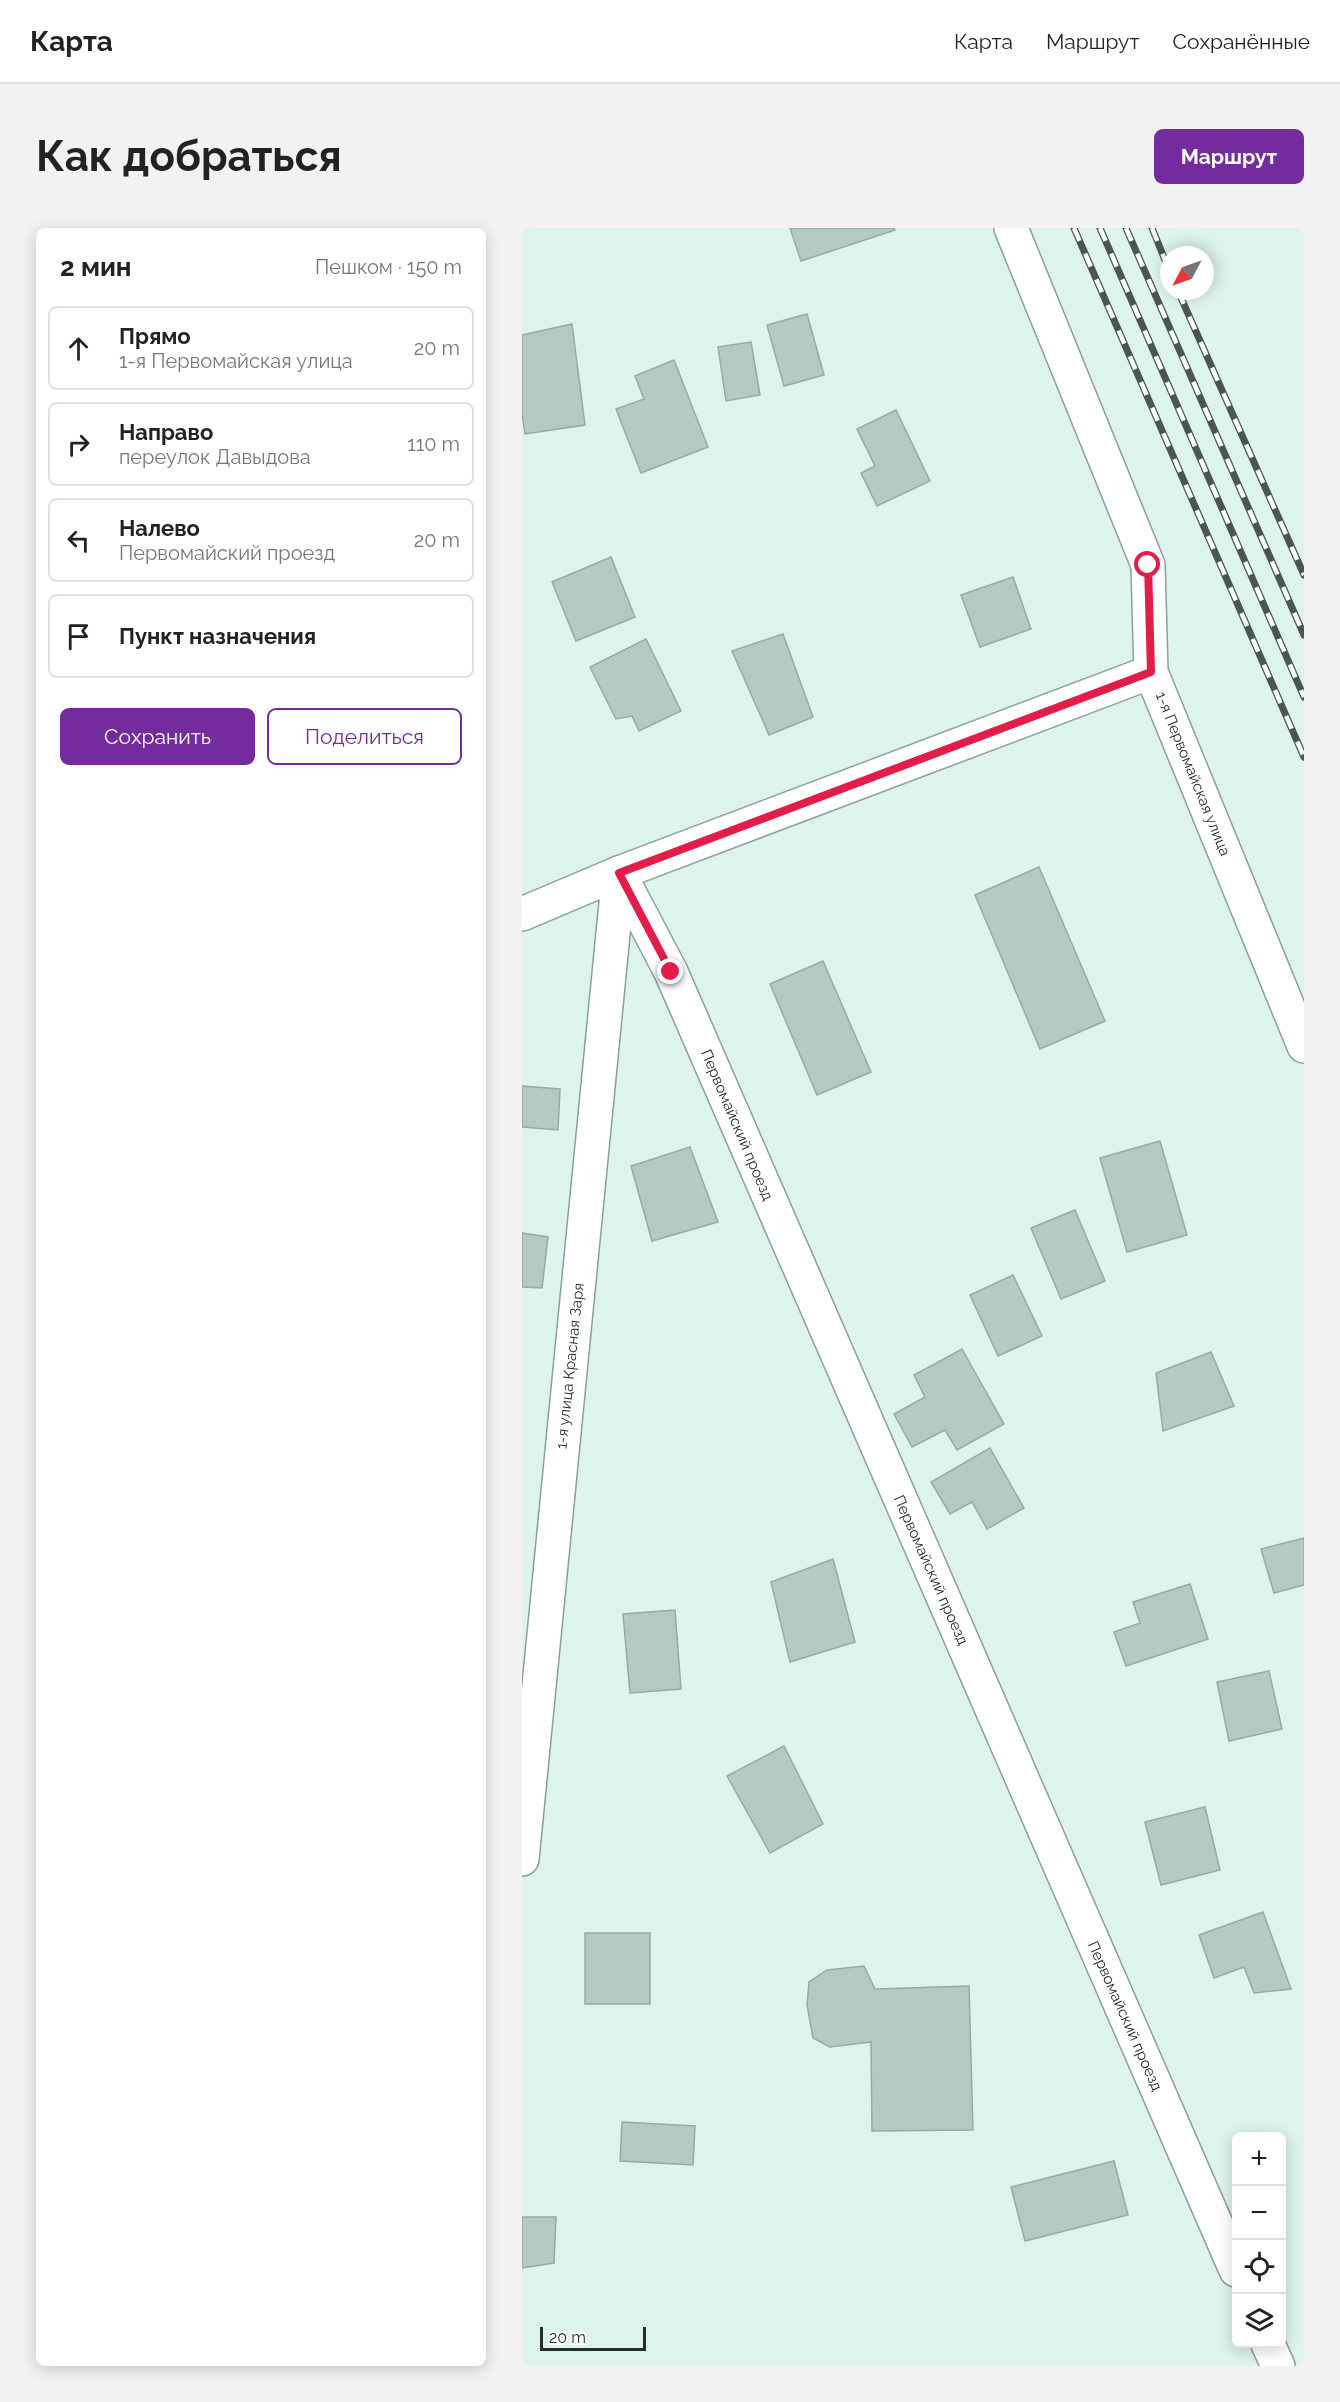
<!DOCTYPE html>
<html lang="ru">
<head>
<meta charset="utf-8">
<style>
	body { margin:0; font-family:Raleway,sans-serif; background:#f2f2f2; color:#222 }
	.controls { position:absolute; right:18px; bottom:18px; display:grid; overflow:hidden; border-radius:9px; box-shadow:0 3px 15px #0003 }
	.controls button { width:54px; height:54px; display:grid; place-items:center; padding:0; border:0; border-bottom:2px solid #e0e0e0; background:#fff; color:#222; font:30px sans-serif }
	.compass { position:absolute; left:638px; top:18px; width:54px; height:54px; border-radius:50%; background:#fff; box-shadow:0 3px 15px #0003; rotate:229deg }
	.scale { position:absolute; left:18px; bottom:15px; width:106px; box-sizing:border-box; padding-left:6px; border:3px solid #252e2c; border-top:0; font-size:16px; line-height:21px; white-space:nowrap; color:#252e2c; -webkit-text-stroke:4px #fff; paint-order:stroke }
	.stop { position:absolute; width:18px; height:18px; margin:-14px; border:4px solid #e11d48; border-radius:50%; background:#fff }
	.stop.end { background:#e11d48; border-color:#fff; box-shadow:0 2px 6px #0008 }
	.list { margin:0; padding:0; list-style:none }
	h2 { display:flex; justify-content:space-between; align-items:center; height:78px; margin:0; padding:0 24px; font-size:26px }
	h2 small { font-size:20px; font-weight:400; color:#767676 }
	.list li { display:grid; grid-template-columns:39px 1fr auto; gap:18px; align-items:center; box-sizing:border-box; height:84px; margin:0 12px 12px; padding:0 12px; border:2px solid #e0e0e0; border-radius:9px }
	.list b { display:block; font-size:22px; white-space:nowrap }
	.list p { margin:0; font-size:20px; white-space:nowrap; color:#767676 }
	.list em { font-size:20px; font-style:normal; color:#767676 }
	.actions { display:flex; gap:12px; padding:18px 24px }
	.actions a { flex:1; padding:14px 0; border:2px solid #732b9e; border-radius:9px; text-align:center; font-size:21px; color:#732b9e }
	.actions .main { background:#732b9e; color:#fff }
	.icon { flex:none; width:33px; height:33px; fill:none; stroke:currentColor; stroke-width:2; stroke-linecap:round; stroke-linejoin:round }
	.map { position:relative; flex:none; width:782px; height:2138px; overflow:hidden; border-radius:9px }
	header { display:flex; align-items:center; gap:36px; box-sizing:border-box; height:84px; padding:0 30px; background:#fff; border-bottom:2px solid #e0e0e0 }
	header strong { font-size:28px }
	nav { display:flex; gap:33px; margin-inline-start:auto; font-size:21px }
	.intro { display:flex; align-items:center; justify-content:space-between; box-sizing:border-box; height:144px; padding:0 36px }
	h1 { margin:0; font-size:42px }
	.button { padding:15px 27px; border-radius:9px; background:#732b9e; color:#fff; font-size:21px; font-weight:700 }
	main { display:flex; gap:36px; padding:0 36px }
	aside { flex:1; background:#fff; border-radius:9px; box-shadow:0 3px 15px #0003 }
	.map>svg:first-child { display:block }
	.building { fill:#b3cac3; stroke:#95aba5; stroke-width:1.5 }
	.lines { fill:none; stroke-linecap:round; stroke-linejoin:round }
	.minor-casing { stroke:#8aa09a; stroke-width:36 }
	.minor { stroke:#fff; stroke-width:33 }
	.rail-casing { stroke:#4a5653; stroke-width:7 }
	.rail { stroke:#fff; stroke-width:4.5; stroke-dasharray:14; stroke-linecap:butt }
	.route { stroke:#e11d48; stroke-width:8 }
	.labels { text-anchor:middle; stroke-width:6; stroke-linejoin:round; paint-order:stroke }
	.street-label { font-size:15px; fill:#252e2c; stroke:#fff }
</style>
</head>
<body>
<header>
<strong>Карта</strong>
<nav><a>Карта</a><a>Маршрут</a><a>Сохранённые</a></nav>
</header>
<div class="intro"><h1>Как добраться</h1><a class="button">Маршрут</a></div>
<main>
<aside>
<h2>2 мин<small>Пешком · 150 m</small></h2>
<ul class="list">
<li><svg class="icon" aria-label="ahead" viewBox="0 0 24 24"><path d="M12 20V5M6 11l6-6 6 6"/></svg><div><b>Прямо</b><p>1-я Первомайская улица</p></div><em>20 m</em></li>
<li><svg class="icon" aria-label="right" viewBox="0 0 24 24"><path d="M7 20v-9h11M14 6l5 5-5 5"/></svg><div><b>Направо</b><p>переулок Давыдова</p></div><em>110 m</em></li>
<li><svg class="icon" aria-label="left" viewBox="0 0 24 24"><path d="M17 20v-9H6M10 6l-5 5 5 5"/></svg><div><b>Налево</b><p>Первомайский проезд</p></div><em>20 m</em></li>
<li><svg class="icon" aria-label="arrive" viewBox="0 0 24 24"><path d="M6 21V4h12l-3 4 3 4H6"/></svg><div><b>Пункт назначения</b></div></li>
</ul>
<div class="actions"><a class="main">Сохранить</a><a>Поделиться</a></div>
</aside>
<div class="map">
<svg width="782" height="2138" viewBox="0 0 782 2138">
	<rect width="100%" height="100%" fill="#dcf4ed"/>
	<g class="building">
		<polygon points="268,0 372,0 373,2 279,33"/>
		<polygon points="285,86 302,147 262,158 245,97"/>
		<polygon points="50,96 63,197 3,206 0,186 0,107"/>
		<polygon points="229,114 238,167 204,173 196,119"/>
		<polygon points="152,132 186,219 119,245 94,181 122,171 113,148"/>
		<polygon points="374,182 408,253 355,278 339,245 353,238 335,201"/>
		<polygon points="89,329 113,389 54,413 30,354"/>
		<polygon points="491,349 509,401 458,419 439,367"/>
		<polygon points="261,406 291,489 247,507 210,423"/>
		<polygon points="124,411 159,483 117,503 110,488 94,491 68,439"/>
		<polygon points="517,639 583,793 518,821 453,667"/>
		<polygon points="301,733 349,844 295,867 248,756"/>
		<polygon points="0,858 38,861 36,902 0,899"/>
		<polygon points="638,913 665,1007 605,1024 578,930"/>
		<polygon points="168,919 196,994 130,1013 109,938"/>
		<polygon points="553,982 583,1053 539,1071 509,1000"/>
		<polygon points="0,1005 26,1009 20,1060 0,1059"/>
		<polygon points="491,1047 520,1108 476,1128 448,1067"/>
		<polygon points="440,1121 482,1196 435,1222 423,1202 390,1219 372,1186 403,1169 392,1147"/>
		<polygon points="689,1124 712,1178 641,1203 634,1145"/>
		<polygon points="468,1220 502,1280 465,1301 450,1274 428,1286 409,1254"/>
		<polygon points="782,1310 782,1357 752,1365 739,1321"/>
		<polygon points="311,1331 333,1414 268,1434 249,1354"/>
		<polygon points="668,1356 686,1411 604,1438 592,1404 618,1395 611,1374"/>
		<polygon points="153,1382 159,1461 108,1465 101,1386"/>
		<polygon points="747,1443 760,1501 707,1513 695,1454"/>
		<polygon points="262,1518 301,1596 248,1625 205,1548"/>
		<polygon points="683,1579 698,1642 639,1657 623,1594"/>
		<polygon points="741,1684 769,1761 732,1765 722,1739 692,1750 677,1707"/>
		<rect x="63" y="1705" width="65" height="71"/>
		<polygon points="342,1738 353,1761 447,1758 451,1902 350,1903 349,1814 308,1819 291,1810 285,1777 287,1754 305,1742"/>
		<polygon points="100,1894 173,1898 171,1937 98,1933"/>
		<polygon points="592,1933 606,1987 503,2013 489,1959"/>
		<polygon points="0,1989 34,1989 32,2035 0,2040"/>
	</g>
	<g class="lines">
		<defs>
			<g id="minor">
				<polyline points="489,0 626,337 629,444 782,818"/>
				<polyline points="97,645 149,744 714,2042"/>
				<polyline points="0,686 97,645 629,444"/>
				<polyline points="0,1631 97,645"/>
				<polyline points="746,2116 756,2138"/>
			</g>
		</defs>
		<use href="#minor" class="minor-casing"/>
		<use href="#minor" class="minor"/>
		<defs>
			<g id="rail">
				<polyline points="552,0 782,529"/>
				<polyline points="578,0 782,469"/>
				<polyline points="604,0 782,407"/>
				<polyline points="630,0 647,42"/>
				<polyline points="656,63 782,347"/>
			</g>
		</defs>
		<use href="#rail" class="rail-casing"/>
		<use href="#rail" class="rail"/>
	</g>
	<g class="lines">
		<polyline class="route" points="149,744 97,645 629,444 626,337"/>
	</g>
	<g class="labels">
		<g class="street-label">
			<text transform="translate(671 546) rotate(68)" y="5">1-я Первомайская улица</text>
			<text transform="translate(215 897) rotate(67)" y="5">Первомайский проезд</text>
			<text transform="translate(48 1138) rotate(-84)" y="5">1-я улица Красная Заря</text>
			<text transform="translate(409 1342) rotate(66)" y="5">Первомайский проезд</text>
			<text transform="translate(603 1788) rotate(66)" y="5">Первомайский проезд</text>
		</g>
	</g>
</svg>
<div class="controls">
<button>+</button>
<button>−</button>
<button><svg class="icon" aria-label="locate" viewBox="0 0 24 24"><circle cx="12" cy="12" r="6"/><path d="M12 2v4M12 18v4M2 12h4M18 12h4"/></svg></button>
<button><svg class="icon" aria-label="layers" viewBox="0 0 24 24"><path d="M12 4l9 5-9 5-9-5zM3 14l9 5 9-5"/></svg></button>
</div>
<svg class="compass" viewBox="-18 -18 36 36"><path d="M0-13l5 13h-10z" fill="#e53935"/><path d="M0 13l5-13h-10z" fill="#767676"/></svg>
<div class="scale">20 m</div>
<div class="stop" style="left:626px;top:337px"></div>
<div class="stop end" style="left:149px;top:744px"></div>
</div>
</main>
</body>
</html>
